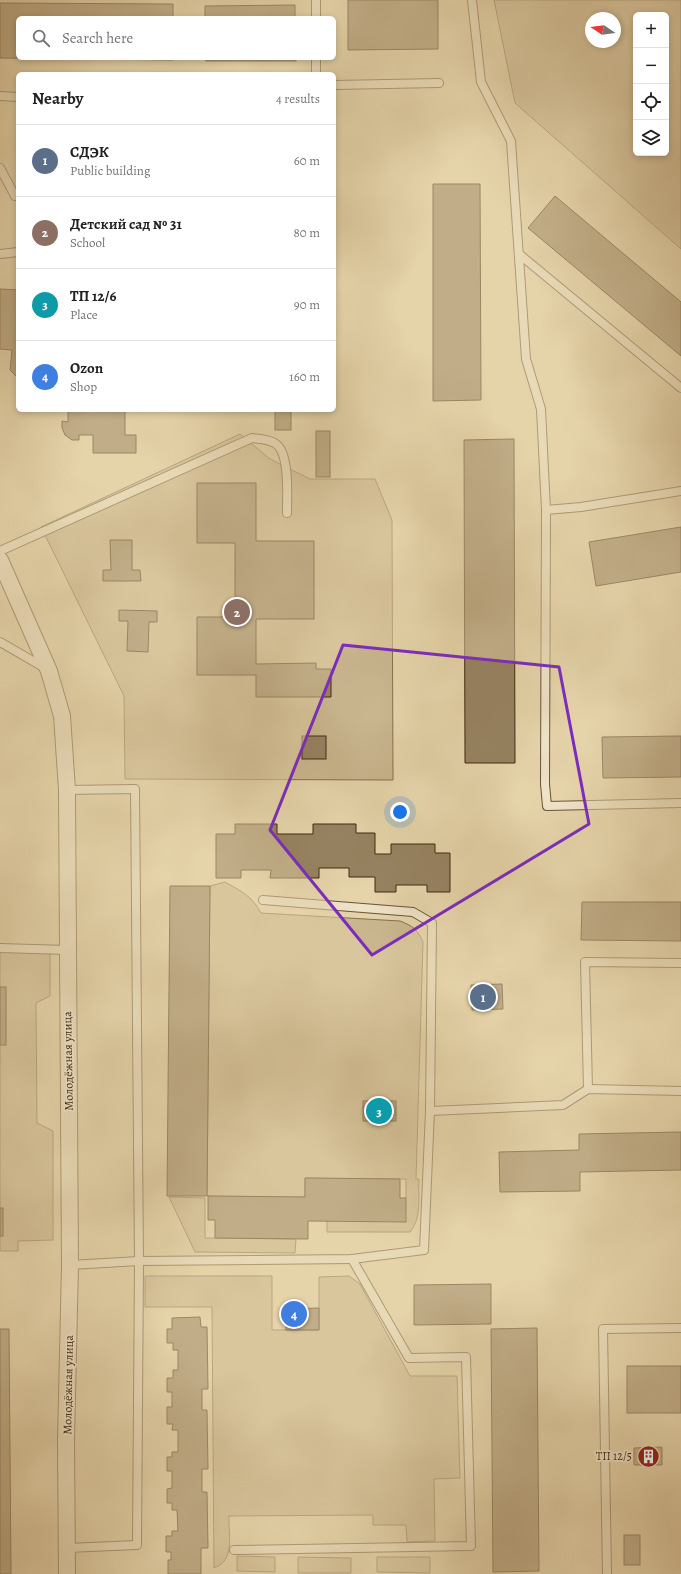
<!DOCTYPE html>
<html lang="en">
<head>
<meta charset="utf-8">
<style>
	body { margin:0; font-family:Alegreya,serif; background:#f6f6f6; color:#202124 }
	.controls { position:absolute; right:12px; top:12px; display:grid; overflow:hidden; border-radius:6px; box-shadow:0 2px 6px #0003 }
	.controls button { width:36px; height:36px; display:grid; place-items:center; padding:0; border:0; border-bottom:1px solid #e0e0e0; background:#fff; color:#202124; font:20px sans-serif }
	.compass { position:absolute; left:585px; top:12px; width:36px; height:36px; border-radius:50%; background:#fff; box-shadow:0 2px 6px #0003; rotate:283deg }
	.you { position:absolute; left:400px; top:812px; width:14px; height:14px; margin:-10px; border:3px solid #fff; border-radius:50%; background:#1a73e8; box-shadow:0 0 0 6px #1a73e833 }
	.badge { display:grid; place-items:center; width:26px; height:26px; border-radius:50%; background:#d93025; color:#fff; font-size:13px; font-weight:700 }
	.pin { position:absolute; translate:-50% -50%; border:2px solid #fff; box-shadow:0 1px 4px #0006 }
	.list { margin:0; padding:0; list-style:none }
	h2 { display:flex; justify-content:space-between; align-items:center; height:52px; margin:0; padding:0 16px; font-size:17px }
	h2 small { font-size:13px; font-weight:400; color:#757577 }
	.list li { display:grid; grid-template-columns:26px 1fr auto; gap:12px; align-items:center; box-sizing:border-box; height:72px; padding:0 16px; border-top:1px solid #e0e0e0 }
	.list b { display:block; font-size:15px; white-space:nowrap }
	.list p { margin:0; font-size:13px; white-space:nowrap; color:#757577 }
	.list em { font-size:13px; font-style:normal; color:#757577 }
	.icon { flex:none; width:22px; height:22px; fill:none; stroke:currentColor; stroke-width:2; stroke-linecap:round; stroke-linejoin:round }
	.map { position:relative; flex:none; width:681px; height:1574px; overflow:hidden }
	.search { position:absolute; background:#fff; box-shadow:0 2px 6px #0003; left:16px; top:16px; width:320px; height:44px; display:flex; align-items:center; gap:10px; box-sizing:border-box; padding:0 14px; border-radius:6px; color:#757577; font-size:15px }
	.panel { position:absolute; background:#fff; box-shadow:0 2px 6px #0003; left:16px; top:72px; width:320px; height:340px; border-radius:6px }
	.map>svg:first-child { display:block }
	.green { fill:#c9b68f; stroke:#857050; fill-rule:evenodd }
	.building { fill:#968261; stroke:#412a12 }
	.lines { fill:none; stroke-linecap:round; stroke-linejoin:round }
	.lane-casing { stroke:#6a5438; stroke-width:10 }
	.street-casing { stroke:#6a5438; stroke-width:18 }
	.lane { stroke:#eee2c7; stroke-width:8 }
	.street { stroke:#eee2c7; stroke-width:16 }
	.marked { fill:none; stroke:#7b2cbf; stroke-width:3; stroke-linejoin:round }
	.labels { text-anchor:middle; stroke-width:3.5; stroke-linejoin:round; paint-order:stroke }
	.street-label { font-size:12px; fill:#412a12; stroke:#eee2c7 }
	.poi-label { font-size:12px; fill:#412a12; stroke:#eee2c7; text-anchor:end }
</style>
</head>
<body>
<div class="map">
<svg width="681" height="1574" viewBox="0 0 681 1574">
	<rect width="100%" height="100%" fill="#e5d3a9"/>
	<filter id="stains"><feTurbulence type="fractalNoise" baseFrequency=".005" numOctaves="4"/><feColorMatrix values="0 0 0 0 .2 0 0 0 0 .09 0 0 0 0 .02 0 0 0 .5 -.17"/></filter>
	<radialGradient id="worn" r=".72"><stop offset=".6" stop-color="#630" stop-opacity="0"/><stop offset="1" stop-color="#630" stop-opacity=".3"/></radialGradient>
	<g class="green">
		<path d="M494,0H681V249L515,103ZM636,15H666V153H636ZM591,18H615V42H591Z"/>
		<polygon points="240,434 270,459 310,479 375,479 392,520 393,780 125,779 124,696 41,527"/>
		<path d="M225,882C241,891 252,896 261,913L400,921C413,926 417,929 423,942L416,1179H419C418,1197 422,1218 410,1232H327V1221L406,1198V1179L305,1178V1197L207,1196L210,886Z"/>
		<polygon points="0,950 50,951 50,996 36,1003 37,1123 53,1131 53,1240 18,1241 18,1251 0,1251"/>
		<polygon points="169,1197 205,1198 205,1238 296,1239 295,1253 195,1252"/>
		<path d="M145,1276H272V1330H319V1277L349,1276L360,1284L410,1376H457L460,1478L434,1479L435,1541L407,1542L406,1525H373V1515L229,1516C228,1535 236,1560 214,1568L212,1307H145Z"/>
		<polygon points="237,1556 275,1557 275,1572 237,1571"/>
		<polygon points="298,1557 351,1558 351,1573 298,1573"/>
		<polygon points="377,1557 430,1557 430,1573 377,1572"/>
	</g>
	<g class="building">
		<polygon points="348,0 438,0 438,49 348,50"/>
		<polygon points="0,3 173,4 173,18 18,18 18,58 173,58 173,60 0,58"/>
		<polygon points="295,5 295,18 205,18 205,6"/>
		<rect x="206" y="58" width="90" height="3"/>
		<polygon points="433,184 480,184 481,400 433,401"/>
		<polygon points="555,196 681,302 681,356 528,228"/>
		<polygon points="0,289 18,290 18,378 10,370 12,350 0,349"/>
		<polygon points="68,410 125,410 125,435 136,435 136,453 93,453 93,435 79,435 79,440 72,440 65,435 62,428 62,421 68,422"/>
		<rect x="275" y="410" width="16" height="20"/>
		<rect x="316" y="431" width="14" height="46"/>
		<polygon points="514,439 515,763 465,763 464,440"/>
		<polygon points="197,483 256,483 256,541 314,541 314,619 256,619 256,664 316,663 316,669 331,669 331,697 256,697 256,675 197,675 197,617 235,617 235,543 197,543"/>
		<polygon points="681,527 681,572 596,586 589,542"/>
		<polygon points="110,540 132,540 132,570 140,570 141,581 103,581 103,570 111,570"/>
		<polygon points="119,610 157,611 157,622 149,622 148,652 127,651 128,621 119,621"/>
		<rect x="302" y="736" width="24" height="23"/>
		<polygon points="681,736 681,777 603,778 602,737"/>
		<polygon points="235,824 277,824 277,834 313,834 313,824 356,824 356,833 375,833 375,854 391,854 391,844 435,844 435,853 450,853 450,892 427,892 427,885 396,885 396,892 375,892 375,877 349,877 349,868 319,868 319,878 270,878 271,870 241,870 241,878 216,878 216,834 235,834"/>
		<polygon points="170,886 210,886 207,1196 167,1196"/>
		<polygon points="582,902 681,902 681,941 581,940"/>
		<polygon points="502,984 503,1009 472,1010 471,985"/>
		<rect x="0" y="987" width="6" height="58"/>
		<rect x="363" y="1101" width="33" height="20"/>
		<polygon points="681,1132 681,1170 580,1172 580,1191 500,1192 499,1152 579,1150 579,1134"/>
		<polygon points="305,1178 400,1179 400,1198 406,1198 406,1222 308,1221 308,1239 215,1238 215,1220 208,1220 208,1196 305,1197"/>
		<rect x="0" y="1208" width="3" height="28"/>
		<polygon points="491,1284 491,1324 414,1325 414,1285"/>
		<polygon points="319,1308 319,1330 286,1330 286,1309"/>
		<polygon points="200,1317 201,1327 207,1327 208,1389 202,1389 202,1410 207,1410 208,1469 202,1469 202,1492 207,1492 208,1548 201,1548 201,1574 168,1574 168,1560 171,1560 171,1552 166,1552 166,1536 172,1536 172,1531 178,1531 177,1510 172,1510 172,1503 167,1503 167,1489 172,1488 172,1471 167,1471 167,1457 172,1457 172,1452 178,1452 178,1430 172,1430 173,1424 167,1424 167,1407 172,1407 172,1392 167,1392 167,1378 173,1378 173,1370 178,1370 178,1350 173,1350 173,1343 167,1343 167,1329 172,1329 172,1318"/>
		<polygon points="537,1328 539,1571 493,1572 491,1329"/>
		<polygon points="0,1329 9,1329 11,1574 0,1574"/>
		<rect x="627" y="1366" width="54" height="47"/>
		<polygon points="662,1447 662,1465 634,1465 634,1448"/>
		<rect x="624" y="1535" width="16" height="30"/>
	</g>
	<g class="lines">
		<defs>
			<g id="lane">
				<polyline points="316,0 316,18"/>
				<polyline points="472,0 481,82 511,141 526,359 541,409 546,510 545,784 547,806 681,803"/>
				<polyline points="316,58 316,74"/>
				<polyline points="334,85 439,83"/>
				<polyline points="0,96 18,97"/>
				<polyline points="0,168 15,196"/>
				<polyline points="0,254 18,252"/>
				<polyline points="519,254 681,388"/>
				<polyline points="546,510 581,507 681,491"/>
				<path d="M0,551L252,438C259,439 269,439 276,444C290,454 287,497 287,513"/>
				<polyline points="0,642 45,668"/>
				<polyline points="0,948 67,950"/>
				<polyline points="588,1089 585,962 681,963"/>
				<polyline points="430,1111 563,1105 588,1089 681,1091"/>
				<polyline points="70,1265 139,1261 352,1259 424,1250 430,1111 432,923 413,912 263,900"/>
				<polyline points="67,1548 137,1545 139,1261 135,789 67,790"/>
				<polyline points="234,1550 471,1546 466,1357 409,1358 352,1259"/>
				<polyline points="607,1574 603,1329 681,1328"/>
			</g>
			<polyline id="street" points="0,560 49,671 62,716 67,790 70,1265 66,1440 67,1574"/>
		</defs>
		<use href="#lane" class="lane-casing"/>
		<use href="#street" class="street-casing"/>
		<use href="#lane" class="lane"/>
		<use href="#street" class="street"/>
	</g>
	<path d="M0 0H681V1574H0ZM343,645L559,667L589,824L372,955L270,830Z" fill="#e5d3a9" fill-opacity=".55" fill-rule="evenodd"/>
	<path class="marked" d="M343,645L559,667L589,824L372,955L270,830Z"/>
	<defs>
		<symbol id="building-disc" viewBox="-11 -11 22 22"><circle r="9.5" fill="#8f2418" stroke="#eee2c7"/><path d="M-4-6H4V6H1V3H-1V6H-4ZM-2.5-4.3h1.7v1.8h-1.7ZM.8-4.3h1.7v1.8H.8ZM-2.5-1h1.7V.8h-1.7ZM.8-1h1.7V.8H.8Z" fill="#fff"/></symbol>
	</defs>
	<g fill-rule="evenodd">
		<use href="#building-disc" x="636" y="1444" width="25" height="25"/>
	</g>
	<g class="labels">
		<g class="street-label">
			<text transform="translate(68 1061) rotate(-91)" y="4">Молодёжная улица</text>
			<text transform="translate(68 1385) rotate(-89)" y="4">Молодёжная улица</text>
		</g>
		<g class="poi-label">
			<text x="632" y="1460">ТП 12/5</text>
		</g>
	</g>
	<rect width="100%" height="100%" filter="url(#stains)"/>
	<rect width="100%" height="100%" fill="url(#worn)"/>
</svg>
<div class="controls">
<button>+</button>
<button>−</button>
<button><svg class="icon" aria-label="locate" viewBox="0 0 24 24"><circle cx="12" cy="12" r="6"/><path d="M12 2v4M12 18v4M2 12h4M18 12h4"/></svg></button>
<button><svg class="icon" aria-label="layers" viewBox="0 0 24 24"><path d="M12 4l9 5-9 5-9-5zM3 14l9 5 9-5"/></svg></button>
</div>
<svg class="compass" viewBox="-18 -18 36 36"><path d="M0-13l5 13h-10z" fill="#e53935"/><path d="M0 13l5-13h-10z" fill="#757577"/></svg>
<div class="you"></div>
<div class="pin badge" style="left:483px;top:997px;background:#5c6f8a">1</div>
<div class="pin badge" style="left:237px;top:612px;background:#8d6e63">2</div>
<div class="pin badge" style="left:379px;top:1111px;background:#0f9aa8">3</div>
<div class="pin badge" style="left:294px;top:1314px;background:#3f7fe0">4</div>
<div class="search"><svg class="icon" aria-label="search" viewBox="0 0 24 24"><circle cx="10" cy="10" r="6"/><path d="M15 15l6 6"/></svg>Search here</div>
<section class="panel">
<h2>Nearby<small>4 results</small></h2>
<ul class="list">
<li><span class="badge" style="background:#5c6f8a">1</span><div><b>СДЭК</b><p>Public building</p></div><em>60 m</em></li>
<li><span class="badge" style="background:#8d6e63">2</span><div><b>Детский сад № 31</b><p>School</p></div><em>80 m</em></li>
<li><span class="badge" style="background:#0f9aa8">3</span><div><b>ТП 12/6</b><p>Place</p></div><em>90 m</em></li>
<li><span class="badge" style="background:#3f7fe0">4</span><div><b>Ozon</b><p>Shop</p></div><em>160 m</em></li>
</ul>
</section>
</div>
</body>
</html>
